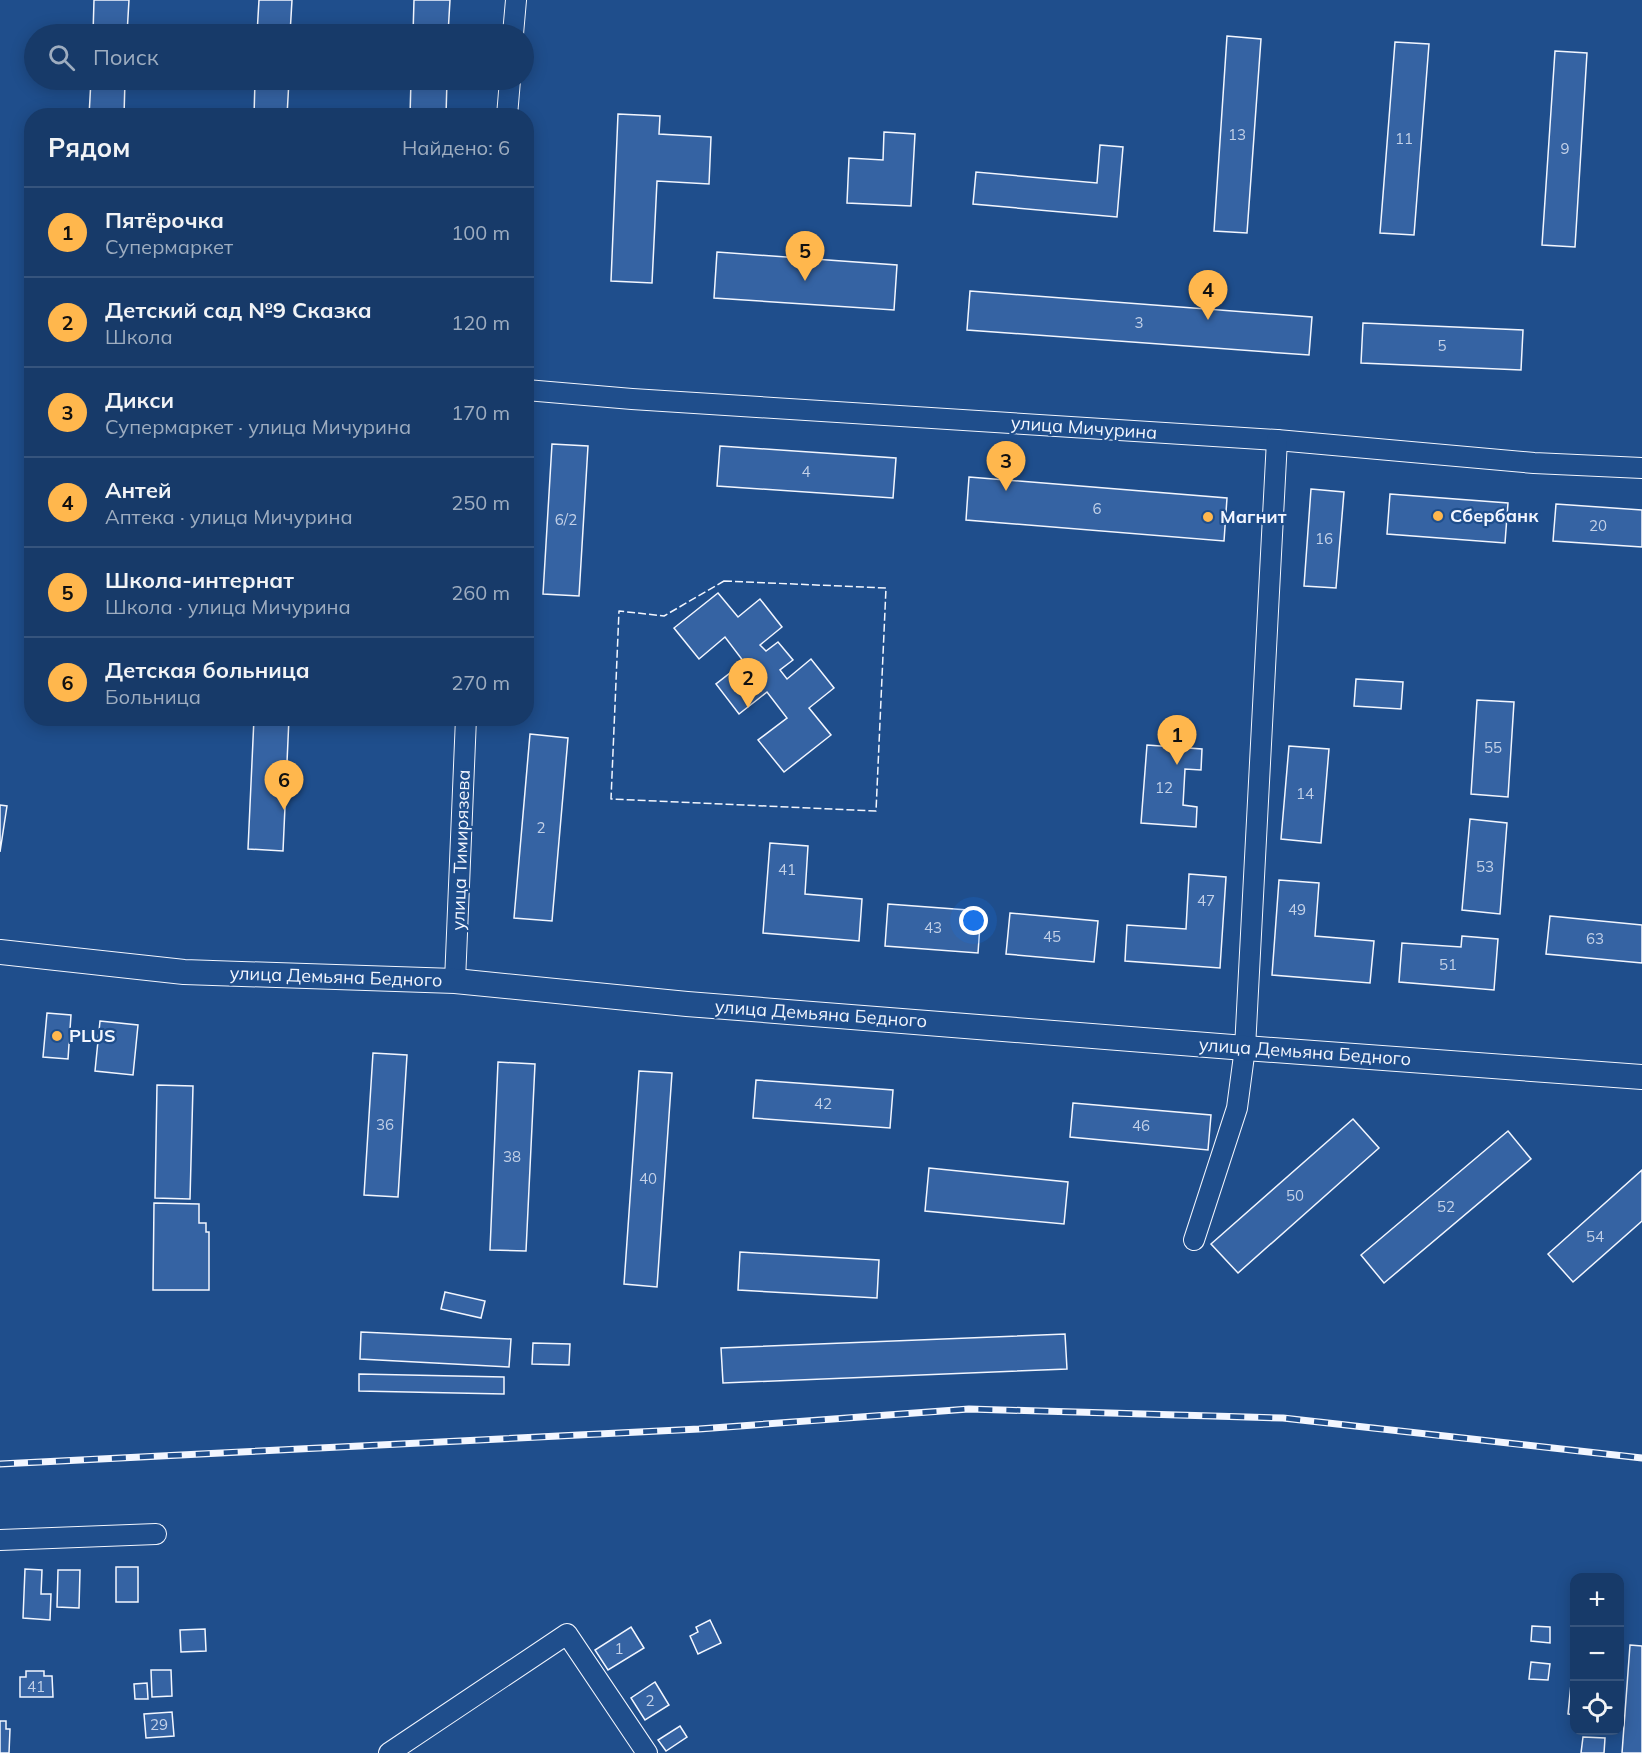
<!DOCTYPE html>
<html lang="ru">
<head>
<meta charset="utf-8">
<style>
	body { margin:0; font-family:Mulish,sans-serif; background:#20416f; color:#f1f3f6 }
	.controls { position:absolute; right:18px; bottom:18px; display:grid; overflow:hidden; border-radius:12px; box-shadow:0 3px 15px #0003 }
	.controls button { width:54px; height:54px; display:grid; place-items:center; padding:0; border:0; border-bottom:2px solid #36547d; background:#173a69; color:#f1f3f6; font:30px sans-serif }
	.you { position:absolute; left:974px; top:921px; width:21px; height:21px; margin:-15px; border:4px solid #fff; border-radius:50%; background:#1a73e8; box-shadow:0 0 0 9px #1a73e833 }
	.badge { display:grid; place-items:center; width:39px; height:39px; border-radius:50%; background:#ffb74d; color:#111; font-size:20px; font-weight:700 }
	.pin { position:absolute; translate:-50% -50px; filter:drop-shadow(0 2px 3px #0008) }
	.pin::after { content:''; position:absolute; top:32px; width:21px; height:18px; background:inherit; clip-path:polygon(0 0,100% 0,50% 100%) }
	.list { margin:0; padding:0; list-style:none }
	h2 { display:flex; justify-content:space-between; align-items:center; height:78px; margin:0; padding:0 24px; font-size:26px }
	h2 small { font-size:20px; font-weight:400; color:#9eadc0 }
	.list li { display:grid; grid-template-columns:39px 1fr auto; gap:18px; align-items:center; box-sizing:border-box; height:90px; padding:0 24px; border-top:2px solid #36547d }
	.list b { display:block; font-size:22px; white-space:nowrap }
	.list p { margin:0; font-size:20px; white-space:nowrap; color:#9eadc0 }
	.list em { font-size:20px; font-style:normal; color:#9eadc0 }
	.icon { flex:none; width:33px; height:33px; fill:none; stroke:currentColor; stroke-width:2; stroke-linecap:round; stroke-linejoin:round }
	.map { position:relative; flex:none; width:1642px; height:1753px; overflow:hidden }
	.search { position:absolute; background:#173a69; box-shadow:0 3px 15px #0003; left:24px; top:24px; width:510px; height:66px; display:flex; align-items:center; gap:15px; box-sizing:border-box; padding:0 21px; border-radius:33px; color:#9eadc0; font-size:22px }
	.panel { position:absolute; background:#173a69; box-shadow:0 3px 15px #0003; left:24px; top:108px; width:510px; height:618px; border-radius:24px }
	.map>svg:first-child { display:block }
	.building { fill:#3563a3; stroke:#f2f6ff; stroke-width:1.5 }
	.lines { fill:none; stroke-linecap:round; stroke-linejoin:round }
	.minor-casing { stroke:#f2f6ff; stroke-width:22 }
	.major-casing { stroke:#f2f6ff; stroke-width:26 }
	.minor { stroke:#1f4e8c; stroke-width:20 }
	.major { stroke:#1f4e8c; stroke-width:24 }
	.rail-casing { stroke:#f2f6ff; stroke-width:7 }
	.rail { stroke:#1f4e8c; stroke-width:4.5; stroke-dasharray:14; stroke-linecap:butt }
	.fence { stroke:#f2f6ff; stroke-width:1.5; stroke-dasharray:8 3; stroke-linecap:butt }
	.poi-dot { fill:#ffb74d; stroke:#1f4e8c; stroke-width:2 }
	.labels { text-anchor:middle; stroke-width:4.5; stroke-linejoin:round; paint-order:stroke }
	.number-label { font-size:15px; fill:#c3d1e8 }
	.street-label { font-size:18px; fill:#f2f6ff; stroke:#1f4e8c }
	.poi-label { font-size:18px; font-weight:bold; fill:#f2f6ff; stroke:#1f4e8c; text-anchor:start }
</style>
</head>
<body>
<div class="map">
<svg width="1642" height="1753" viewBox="0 0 1642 1753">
	<rect width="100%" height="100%" fill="#1f4e8c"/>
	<g class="building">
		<polygon points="94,0 129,0 127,34 93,34"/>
		<polygon points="259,0 292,0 290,34 257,34"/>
		<polygon points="414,0 450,0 448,34 413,34"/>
		<polygon points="1227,36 1261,39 1247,233 1214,231"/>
		<polygon points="1395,42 1429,44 1414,235 1380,233"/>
		<polygon points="1555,51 1587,53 1575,247 1542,245"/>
		<polygon points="91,80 125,80 124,116 89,116"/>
		<polygon points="255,80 289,80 287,116 254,116"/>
		<polygon points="411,80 447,80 446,116 410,116"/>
		<polygon points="618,114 660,116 659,134 711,137 709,184 657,181 652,283 611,281"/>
		<polygon points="884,132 915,134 911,206 847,203 849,158 883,160"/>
		<polygon points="1100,145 1123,147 1117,217 973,204 976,172 1097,183"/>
		<polygon points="717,252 897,265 894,310 714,298"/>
		<polygon points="970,291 1312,317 1309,355 967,330"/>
		<polygon points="1363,323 1523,330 1521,370 1361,363"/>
		<polygon points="552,444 588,446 579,596 543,594"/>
		<polygon points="720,446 896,458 893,498 717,486"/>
		<polygon points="969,477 1227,498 1224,541 966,520"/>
		<polygon points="1311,489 1344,492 1336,588 1304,586"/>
		<polygon points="1390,494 1508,503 1505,543 1387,534"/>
		<polygon points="1556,504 1642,510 1642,547 1553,541"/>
		<polygon points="718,593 738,617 760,599 782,627 760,645 766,651 778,642 793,660 780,670 787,679 811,659 834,688 809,708 831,735 784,772 758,740 787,718 767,692 739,714 716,684 744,662 725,637 699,659 674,628"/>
		<polygon points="1356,679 1403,682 1401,709 1354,706"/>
		<polygon points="1477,700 1514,702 1508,797 1471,794"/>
		<polygon points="254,718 289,718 283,851 248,849"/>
		<polygon points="530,734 568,738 552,921 514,918"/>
		<polygon points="1147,745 1202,749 1201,770 1185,769 1183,805 1197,807 1196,827 1141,823"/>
		<polygon points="1289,746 1329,749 1321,843 1281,839"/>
		<polygon points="0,805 7,806 0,852"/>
		<polygon points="1470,819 1507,823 1500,914 1462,910"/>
		<polygon points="770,843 808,846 805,894 862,899 859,941 763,933"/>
		<polygon points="1189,874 1226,877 1220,968 1125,961 1127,925 1186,929"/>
		<polygon points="1279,880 1319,883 1315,936 1374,941 1370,983 1272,975"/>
		<polygon points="888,904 981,911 978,953 885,946"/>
		<polygon points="1010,913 1098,921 1094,962 1006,954"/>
		<polygon points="1550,916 1642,925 1642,963 1546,954"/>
		<polygon points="1462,936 1498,939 1494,990 1399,982 1402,943 1461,947"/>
		<polygon points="47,1013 71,1015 68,1059 43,1057"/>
		<polygon points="100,1021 138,1025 133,1075 95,1071"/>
		<polygon points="373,1053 407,1055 398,1197 364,1195"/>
		<polygon points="498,1062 535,1064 526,1251 490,1250"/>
		<polygon points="639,1071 672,1073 657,1287 624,1284"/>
		<polygon points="756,1080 893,1090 890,1128 753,1118"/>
		<polygon points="157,1085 193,1086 190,1199 155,1198"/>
		<polygon points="1073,1103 1211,1115 1208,1150 1070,1137"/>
		<polygon points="1353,1119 1379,1148 1238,1273 1211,1244"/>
		<polygon points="1508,1131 1531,1159 1384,1283 1361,1255"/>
		<polygon points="929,1168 1068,1182 1064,1224 925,1211"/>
		<polygon points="1642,1170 1642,1221 1573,1282 1548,1254"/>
		<polygon points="154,1203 199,1204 199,1223 206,1223 206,1232 209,1232 209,1290 153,1290"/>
		<polygon points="740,1252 879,1260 877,1298 738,1290"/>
		<polygon points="445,1292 485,1301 481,1318 441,1309"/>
		<polygon points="361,1332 511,1339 509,1367 360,1359"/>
		<polygon points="1065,1334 1067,1369 723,1383 721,1348"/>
		<polygon points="533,1343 570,1344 569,1365 532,1364"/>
		<polygon points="359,1374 504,1377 504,1394 359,1391"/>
		<rect x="116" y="1567" width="22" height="35"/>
		<polygon points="25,1569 42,1570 41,1594 51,1594 50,1620 23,1618"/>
		<polygon points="58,1570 80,1570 79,1608 57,1607"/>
		<polygon points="710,1620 721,1643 698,1654 690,1636 698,1632 696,1627"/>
		<polygon points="1532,1626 1550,1627 1550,1643 1531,1641"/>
		<polygon points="631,1627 644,1648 608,1670 595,1650"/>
		<polygon points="205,1629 206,1651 181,1652 180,1630"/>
		<polygon points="1630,1645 1642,1646 1642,1753 1622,1753"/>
		<polygon points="1531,1662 1550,1664 1548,1680 1529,1679"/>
		<polygon points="1573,1664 1574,1664 1574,1715 1568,1714"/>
		<polygon points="151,1670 171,1670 172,1696 152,1697"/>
		<polygon points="26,1671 44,1671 44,1676 52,1676 53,1697 20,1697 20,1677 26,1677"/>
		<polygon points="655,1682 669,1705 645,1720 631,1698"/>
		<polygon points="147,1683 148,1699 135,1699 134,1684"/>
		<polygon points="172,1712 174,1736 146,1738 144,1714"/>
		<polygon points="0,1721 6,1721 6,1729 10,1729 9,1753 0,1753"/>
		<polygon points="680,1726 687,1737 666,1751 658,1740"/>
		<polygon points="1583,1737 1605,1738 1604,1753 1581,1753"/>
	</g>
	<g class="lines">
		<defs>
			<g id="minor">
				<polyline points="513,34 516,0"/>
				<polyline points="507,116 510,80"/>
				<polyline points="526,390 632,399 1277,440 1534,463 1642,468"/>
				<polyline points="455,981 466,718"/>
				<polyline points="1194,1240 1237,1108 1245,1048 1277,440"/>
				<polyline points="0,1540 156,1534"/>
				<polyline points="389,1753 567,1634 647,1753"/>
			</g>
			<polyline id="major" points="0,952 184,972 455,981 687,1004 1245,1048 1642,1077"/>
		</defs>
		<use href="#minor" class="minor-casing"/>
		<use href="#major" class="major-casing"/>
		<use href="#minor" class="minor"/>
		<use href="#major" class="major"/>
		<defs>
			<polyline id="rail" points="0,1464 699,1429 969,1409 1283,1418 1642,1458"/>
		</defs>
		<use href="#rail" class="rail-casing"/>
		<use href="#rail" class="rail"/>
		<polygon class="fence" points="724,581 886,588 876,811 611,799 619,611 664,616"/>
	</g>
	<g class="poi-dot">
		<circle cx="1438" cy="516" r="6"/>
		<circle cx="1208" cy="517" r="6"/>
		<circle cx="57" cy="1036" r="6"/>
	</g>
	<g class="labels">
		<g class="number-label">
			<text x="1237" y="140">13</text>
			<text x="1404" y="144">11</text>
			<text x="1565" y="154">9</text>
			<text x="1139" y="328">3</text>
			<text x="1442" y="351">5</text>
			<text x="806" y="477">4</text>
			<text x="1097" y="514">6</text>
			<text x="566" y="525">6/2</text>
			<text x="1598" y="531">20</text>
			<text x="1324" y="544">16</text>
			<text x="1493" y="753">55</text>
			<text x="1164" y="793">12</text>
			<text x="1305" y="799">14</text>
			<text x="541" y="833">2</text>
			<text x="1485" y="872">53</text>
			<text x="787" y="875">41</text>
			<text x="1206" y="906">47</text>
			<text x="1297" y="915">49</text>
			<text x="933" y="933">43</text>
			<text x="1052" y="942">45</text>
			<text x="1595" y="944">63</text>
			<text x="1448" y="970">51</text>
			<text x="823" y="1109">42</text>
			<text x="385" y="1130">36</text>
			<text x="1141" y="1131">46</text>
			<text x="512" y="1162">38</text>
			<text x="648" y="1184">40</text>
			<text x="1295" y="1201">50</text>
			<text x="1446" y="1212">52</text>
			<text x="1595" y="1242">54</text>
			<text x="619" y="1654">1</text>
			<text x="36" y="1692">41</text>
			<text x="650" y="1706">2</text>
			<text x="159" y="1730">29</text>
		</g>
		<g class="street-label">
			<text transform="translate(1084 428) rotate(4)" y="6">улица Мичурина</text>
			<text transform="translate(461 850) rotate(-88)" y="6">улица Тимирязева</text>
			<text transform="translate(336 977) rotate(2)" y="6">улица Демьяна Бедного</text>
			<text transform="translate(821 1014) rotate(4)" y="6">улица Демьяна Бедного</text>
			<text transform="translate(1305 1052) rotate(4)" y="6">улица Демьяна Бедного</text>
		</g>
		<g class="poi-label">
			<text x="1450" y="522">Сбербанк</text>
			<text x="1220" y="523">Магнит</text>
			<text x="69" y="1042">PLUS</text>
		</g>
	</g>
</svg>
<div class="controls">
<button>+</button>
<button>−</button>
<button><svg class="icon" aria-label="locate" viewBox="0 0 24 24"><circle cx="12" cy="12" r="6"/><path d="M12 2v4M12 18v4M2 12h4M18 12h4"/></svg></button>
</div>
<div class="you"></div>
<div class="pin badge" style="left:1177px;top:765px">1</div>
<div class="pin badge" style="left:748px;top:708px">2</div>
<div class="pin badge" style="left:1006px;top:491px">3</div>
<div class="pin badge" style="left:1208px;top:320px">4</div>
<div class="pin badge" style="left:805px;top:281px">5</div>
<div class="pin badge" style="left:284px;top:810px">6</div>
<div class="search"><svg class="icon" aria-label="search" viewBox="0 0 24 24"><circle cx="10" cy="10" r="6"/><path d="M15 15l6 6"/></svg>Поиск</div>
<section class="panel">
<h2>Рядом<small>Найдено: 6</small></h2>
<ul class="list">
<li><span class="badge">1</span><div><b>Пятёрочка</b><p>Супермаркет</p></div><em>100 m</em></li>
<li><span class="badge">2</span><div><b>Детский сад №9 Сказка</b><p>Школа</p></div><em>120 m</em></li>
<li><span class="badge">3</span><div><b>Дикси</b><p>Супермаркет · улица Мичурина</p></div><em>170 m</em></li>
<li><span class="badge">4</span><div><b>Антей</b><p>Аптека · улица Мичурина</p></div><em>250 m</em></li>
<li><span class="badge">5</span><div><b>Школа-интернат</b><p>Школа · улица Мичурина</p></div><em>260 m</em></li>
<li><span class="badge">6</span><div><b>Детская больница</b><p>Больница</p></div><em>270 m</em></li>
</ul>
</section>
</div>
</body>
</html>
